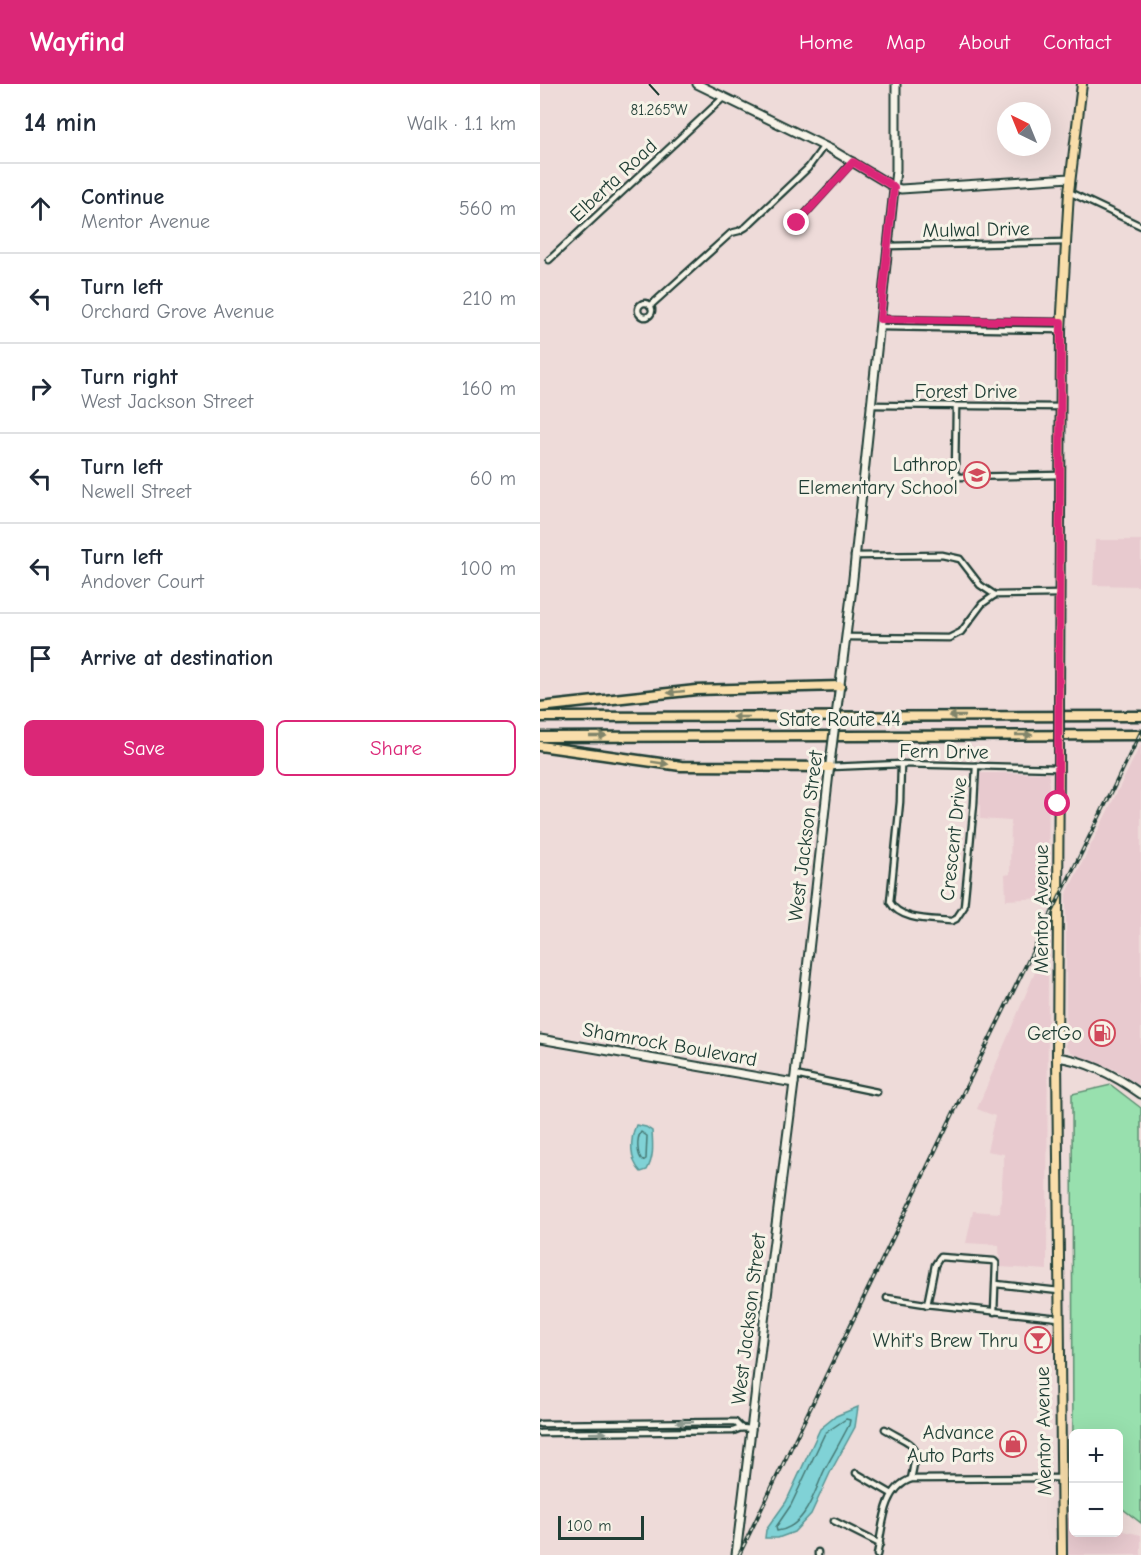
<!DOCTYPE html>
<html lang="en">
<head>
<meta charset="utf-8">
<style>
	body { margin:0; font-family:"Comic Neue",sans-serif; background:#f6f6f7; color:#1f2937 }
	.controls { position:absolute; right:18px; bottom:18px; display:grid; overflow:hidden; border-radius:9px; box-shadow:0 6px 24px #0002 }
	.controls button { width:54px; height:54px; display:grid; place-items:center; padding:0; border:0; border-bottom:2px solid #e0e1e3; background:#fff; color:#1f2937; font:30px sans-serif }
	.compass { position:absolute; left:457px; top:18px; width:54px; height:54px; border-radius:50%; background:#fff; box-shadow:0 6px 24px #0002; rotate:317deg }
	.scale { position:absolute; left:18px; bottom:15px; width:86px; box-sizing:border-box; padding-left:6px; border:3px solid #1f3d34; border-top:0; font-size:16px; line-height:21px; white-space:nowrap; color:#1f3d34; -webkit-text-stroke:4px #f7f3e8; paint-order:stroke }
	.stop { position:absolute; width:18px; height:18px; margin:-14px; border:4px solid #db2777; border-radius:50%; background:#fff }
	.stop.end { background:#db2777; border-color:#fff; box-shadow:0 2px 6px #0008 }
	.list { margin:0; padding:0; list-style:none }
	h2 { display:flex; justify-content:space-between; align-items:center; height:78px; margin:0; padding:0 24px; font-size:26px }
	h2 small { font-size:20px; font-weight:400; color:#747a83 }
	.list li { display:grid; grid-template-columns:39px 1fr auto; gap:18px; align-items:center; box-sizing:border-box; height:90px; padding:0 24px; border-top:2px solid #e0e1e3 }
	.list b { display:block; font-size:22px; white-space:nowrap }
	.list p { margin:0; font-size:20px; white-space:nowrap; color:#747a83 }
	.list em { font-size:20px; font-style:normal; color:#747a83 }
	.actions { display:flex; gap:12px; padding:18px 24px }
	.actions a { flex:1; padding:14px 0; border:2px solid #db2777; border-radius:9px; text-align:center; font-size:21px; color:#db2777 }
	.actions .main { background:#db2777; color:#fff }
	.icon { flex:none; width:33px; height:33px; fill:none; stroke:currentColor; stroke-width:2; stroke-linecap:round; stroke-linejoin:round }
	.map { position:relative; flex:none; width:601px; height:1471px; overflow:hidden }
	header { display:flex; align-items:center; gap:36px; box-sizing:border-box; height:84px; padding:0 30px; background:#db2777; color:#fff }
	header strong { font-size:28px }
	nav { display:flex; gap:33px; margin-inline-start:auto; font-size:21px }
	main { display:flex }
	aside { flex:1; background:#fff }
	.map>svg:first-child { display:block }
	.built { fill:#e8cacf }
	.green { fill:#98e0ae; stroke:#5c8e71; stroke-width:1.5 }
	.water { fill:#80d2d6; stroke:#599695; stroke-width:1.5 }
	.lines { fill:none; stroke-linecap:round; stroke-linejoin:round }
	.shore { stroke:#467975; stroke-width:1.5 }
	.street-casing { stroke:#1f3d34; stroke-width:9 }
	.secondary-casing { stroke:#1f3d34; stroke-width:11 }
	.primary-casing { stroke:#1f3d34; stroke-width:12 }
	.highway-casing { stroke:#1f3d34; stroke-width:13 }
	.street { stroke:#f7f3e8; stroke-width:4.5 }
	.secondary { stroke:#f7f3e8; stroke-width:7 }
	.primary { stroke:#f9deab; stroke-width:8 }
	.highway { stroke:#f9deab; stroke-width:8 }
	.rail-casing { stroke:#1f3d34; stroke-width:4 }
	.rail { stroke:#f7f3e8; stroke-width:1.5; stroke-dasharray:4.5; stroke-linecap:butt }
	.secondary-bridge-casing { stroke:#1f3d34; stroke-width:11; stroke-linecap:butt }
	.primary-bridge-casing { stroke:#1f3d34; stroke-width:12; stroke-linecap:butt }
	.secondary-bridge { stroke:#f7f3e8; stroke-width:7 }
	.primary-bridge { stroke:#f9deab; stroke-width:8 }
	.oneway { fill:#81856a }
	.oneway2 { fill:#8b988e }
	.route { stroke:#db2777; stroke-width:8 }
	.ticks { fill:none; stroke:#1f3d34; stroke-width:2 }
	.labels { text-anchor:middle; stroke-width:6; stroke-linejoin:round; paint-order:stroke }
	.street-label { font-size:20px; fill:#1f3d34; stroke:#f7f3e8 }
	.poi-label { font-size:20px; fill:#1f3d34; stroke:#f7f3e8; text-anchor:end }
	.ticks-label { font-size:15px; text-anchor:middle; fill:#1f3d34; stroke:#f7f3e8; stroke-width:6; stroke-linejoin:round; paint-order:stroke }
</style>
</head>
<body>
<header>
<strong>Wayfind</strong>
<nav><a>Home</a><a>Map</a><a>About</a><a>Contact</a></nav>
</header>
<main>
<aside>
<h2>14 min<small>Walk · 1.1 km</small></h2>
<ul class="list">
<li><svg class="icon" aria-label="ahead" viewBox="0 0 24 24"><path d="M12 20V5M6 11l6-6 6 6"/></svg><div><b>Continue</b><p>Mentor Avenue</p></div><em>560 m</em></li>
<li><svg class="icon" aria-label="left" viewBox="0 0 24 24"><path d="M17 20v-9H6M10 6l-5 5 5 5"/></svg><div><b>Turn left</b><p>Orchard Grove Avenue</p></div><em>210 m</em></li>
<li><svg class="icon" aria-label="right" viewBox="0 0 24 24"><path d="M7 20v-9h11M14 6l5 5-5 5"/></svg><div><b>Turn right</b><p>West Jackson Street</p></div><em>160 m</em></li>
<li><svg class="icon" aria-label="left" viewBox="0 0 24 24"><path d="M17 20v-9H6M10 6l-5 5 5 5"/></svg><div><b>Turn left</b><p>Newell Street</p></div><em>60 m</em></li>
<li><svg class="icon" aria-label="left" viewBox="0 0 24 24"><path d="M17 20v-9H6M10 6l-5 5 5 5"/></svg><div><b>Turn left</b><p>Andover Court</p></div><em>100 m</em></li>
<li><svg class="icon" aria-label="arrive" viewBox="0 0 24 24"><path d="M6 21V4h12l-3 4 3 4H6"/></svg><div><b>Arrive at destination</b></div></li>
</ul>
<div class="actions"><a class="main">Save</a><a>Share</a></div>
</aside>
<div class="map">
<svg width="601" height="1471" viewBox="0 0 601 1471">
	<rect width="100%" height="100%" fill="#eedbd9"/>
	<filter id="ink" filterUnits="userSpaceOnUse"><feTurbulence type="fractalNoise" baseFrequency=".0167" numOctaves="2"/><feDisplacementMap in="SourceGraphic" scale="12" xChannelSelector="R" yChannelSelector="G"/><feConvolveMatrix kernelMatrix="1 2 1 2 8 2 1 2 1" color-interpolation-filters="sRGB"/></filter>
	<g filter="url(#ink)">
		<g class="built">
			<polygon points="555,456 601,456 601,502 553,501"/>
			<polygon points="601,660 601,991 598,1001 578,987 534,970 526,963 526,811"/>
			<polygon points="440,689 509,689 508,814 466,816 465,791 470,790 471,737 440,735"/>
			<polygon points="496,886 508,886 507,1186 460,1183 459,1161 426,1159 433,1127 460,1129 464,1070 447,1067 455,1032 437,1025"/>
			<polygon points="525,1433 533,1435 534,1448 578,1448 579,1446 601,1451 601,1471 525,1471"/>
		</g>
		<polygon class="green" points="571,1001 601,1024 601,1439 579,1422 578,1350 534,1350 533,1388 532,1010"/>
		<g class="water">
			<path d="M96,1041L106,1043L112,1047C113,1062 114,1073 107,1086L101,1088C89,1076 90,1055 96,1041Z"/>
			<polygon points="318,1323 315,1343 290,1389 271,1430 254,1448 238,1454 225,1454 226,1446 246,1418 280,1345 296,1332"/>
		</g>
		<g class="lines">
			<g class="shore">
				<path d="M101,1048L107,1052L106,1075L103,1077C97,1072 96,1055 101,1048Z"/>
				<path d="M306,1335L310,1336L309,1341C301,1357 292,1372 284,1387C274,1409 265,1444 237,1447L236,1443L251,1421L285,1349Z"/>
			</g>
			<defs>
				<g id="street">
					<polyline points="529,108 601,142"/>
					<polyline points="257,139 313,77"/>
					<polyline points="349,162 525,158"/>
					<polyline points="9,176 183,14"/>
					<circle cx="105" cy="226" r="7"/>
					<polyline points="110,222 191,149 199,147 206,143 268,84 283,63"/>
					<polyline points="341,235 521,238"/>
					<polyline points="340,243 521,246"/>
					<polyline points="330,321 521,323"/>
					<polyline points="416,323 415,389 419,393 521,391"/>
					<polyline points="314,472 402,471 420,475 440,501 455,511 519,510"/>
					<polyline points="306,553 409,554 421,548 442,520 455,511"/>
					<path d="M361,680L360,718L350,818C360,837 392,835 412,837L416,835L424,823L434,720L436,682"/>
					<polyline points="290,683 361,680 518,684"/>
					<polyline points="255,991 337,1008"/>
					<polyline points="456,1200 519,1207"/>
					<polyline points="347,1214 385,1220 519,1234"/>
					<polyline points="387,1221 395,1181 400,1173 454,1177 456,1179 454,1228"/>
					<polyline points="0,1340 188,1338 195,1338 201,1344"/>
					<polyline points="0,1349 193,1347 201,1344 212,1345"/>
					<polyline points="316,1389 352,1410"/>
					<polyline points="371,1395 520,1394"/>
					<polyline points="294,1437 340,1460"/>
					<polyline points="278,1468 278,1471"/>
					<path d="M337,1471C343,1446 342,1405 371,1395C379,1357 377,1364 345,1345"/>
				</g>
				<g id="secondary">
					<polyline points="157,0 292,66 354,103 361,105 530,94"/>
					<polyline points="298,616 312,504 356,86 356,0"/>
					<polyline points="0,955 254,999"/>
					<path d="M517,973C548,977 576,992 601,1010"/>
					<polyline points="196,1471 229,1196 255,991 291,671"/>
				</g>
				<g id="primary">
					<polyline points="519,614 521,246 529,108 542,0"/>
					<polyline points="519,670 517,973 522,1471"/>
				</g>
				<g id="highway">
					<polyline points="0,623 156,606 300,602"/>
					<polyline points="0,633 601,632"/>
					<polyline points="0,653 601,651"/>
					<polyline points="0,662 141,682 290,683"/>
				</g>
			</defs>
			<use href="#street" class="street-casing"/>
			<use href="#secondary" class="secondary-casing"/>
			<use href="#primary" class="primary-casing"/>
			<use href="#highway" class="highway-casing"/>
			<use href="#street" class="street"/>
			<use href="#secondary" class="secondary"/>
			<use href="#primary" class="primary"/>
			<use href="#highway" class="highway"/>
			<defs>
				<polyline id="rail" points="199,1471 426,1003 601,648"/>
			</defs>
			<use href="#rail" class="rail-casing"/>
			<use href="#rail" class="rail"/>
			<defs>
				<polyline id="secondary-bridge" points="291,671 298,616"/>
				<polyline id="primary-bridge" points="519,670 519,614"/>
			</defs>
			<use href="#secondary-bridge" class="secondary-bridge-casing"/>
			<use href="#primary-bridge" class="primary-bridge-casing"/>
			<use href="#secondary-bridge" class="secondary-bridge"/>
			<use href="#primary-bridge" class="primary-bridge"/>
		</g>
		<defs><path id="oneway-solid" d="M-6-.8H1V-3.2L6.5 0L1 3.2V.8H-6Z" transform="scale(1.5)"/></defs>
		<g class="oneway">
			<use href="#oneway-solid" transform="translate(136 608) rotate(174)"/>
			<use href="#oneway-solid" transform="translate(417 632) rotate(180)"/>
			<use href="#oneway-solid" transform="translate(201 633) rotate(180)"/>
			<use href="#oneway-solid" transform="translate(484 651)"/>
			<use href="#oneway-solid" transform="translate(58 652)"/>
			<use href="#oneway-solid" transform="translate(120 679) rotate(9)"/>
		</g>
		<g class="oneway2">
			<use href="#oneway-solid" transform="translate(145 1338) rotate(179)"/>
			<use href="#oneway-solid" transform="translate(58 1349) rotate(-1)"/>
		</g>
	</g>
	<g class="lines" filter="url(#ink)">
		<polyline class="route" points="257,139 313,78 354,103 340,235 521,238 518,720"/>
	</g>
	<path class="ticks" d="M109,0L119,11"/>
	<defs>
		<symbol id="school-ring" viewBox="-11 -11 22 22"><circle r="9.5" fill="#f7f3e8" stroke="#d1495b" stroke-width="1.5"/><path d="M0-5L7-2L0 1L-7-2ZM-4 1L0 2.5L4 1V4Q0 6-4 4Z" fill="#d1495b"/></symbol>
		<symbol id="fuel-ring" viewBox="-11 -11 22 22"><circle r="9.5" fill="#f7f3e8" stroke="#d1495b" stroke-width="1.5"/><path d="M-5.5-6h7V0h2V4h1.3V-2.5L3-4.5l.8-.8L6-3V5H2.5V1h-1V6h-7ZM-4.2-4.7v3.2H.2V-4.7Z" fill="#d1495b"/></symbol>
		<symbol id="bar-ring" viewBox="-11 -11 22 22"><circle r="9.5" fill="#f7f3e8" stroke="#d1495b" stroke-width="1.5"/><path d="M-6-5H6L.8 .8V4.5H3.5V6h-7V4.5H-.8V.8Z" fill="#d1495b"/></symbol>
		<symbol id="shop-ring" viewBox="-11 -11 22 22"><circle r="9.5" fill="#f7f3e8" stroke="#d1495b" stroke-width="1.5"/><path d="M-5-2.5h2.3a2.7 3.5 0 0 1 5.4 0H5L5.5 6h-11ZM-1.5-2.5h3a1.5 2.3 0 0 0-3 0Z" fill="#d1495b"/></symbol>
	</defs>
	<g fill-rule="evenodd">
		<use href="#school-ring" x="422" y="376" width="30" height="30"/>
		<use href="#fuel-ring" x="547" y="934" width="30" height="30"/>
		<use href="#bar-ring" x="483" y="1241" width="30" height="30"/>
		<use href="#shop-ring" x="458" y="1345" width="30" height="30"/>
	</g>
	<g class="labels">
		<g class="street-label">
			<text transform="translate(73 96) rotate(-43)" y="7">Elberta Road</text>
			<text transform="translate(436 145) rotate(-1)" y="7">Mulwal Drive</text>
			<text x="426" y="314">Forest Drive</text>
			<text x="300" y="642">State Route 44</text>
			<text transform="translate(404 667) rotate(1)" y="7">Fern Drive</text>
			<text transform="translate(265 752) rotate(-83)" y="7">West Jackson Street</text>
			<text transform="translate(413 755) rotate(-84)" y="7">Crescent Drive</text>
			<text transform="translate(501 825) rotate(-90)" y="7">Mentor Avenue</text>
			<text transform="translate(130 960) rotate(10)" y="7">Shamrock Boulevard</text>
			<text transform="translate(208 1235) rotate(-83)" y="7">West Jackson Street</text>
			<text transform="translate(503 1347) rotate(-91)" y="7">Mentor Avenue</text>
		</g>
		<g class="poi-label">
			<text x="418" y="387">Lathrop<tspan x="418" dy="23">Elementary School</tspan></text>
			<text x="542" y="956">GetGo</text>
			<text x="478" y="1263">Whit's Brew Thru</text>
			<text x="454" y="1355">Advance<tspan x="454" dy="23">Auto Parts</tspan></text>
		</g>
	</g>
	<g class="ticks-label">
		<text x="119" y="31">81.265°W</text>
	</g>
</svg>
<div class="controls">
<button>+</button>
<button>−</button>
</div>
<svg class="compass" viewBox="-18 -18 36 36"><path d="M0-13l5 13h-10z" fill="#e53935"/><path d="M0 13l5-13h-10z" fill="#747a83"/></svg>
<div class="scale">100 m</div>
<div class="stop" style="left:518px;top:720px"></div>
<div class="stop end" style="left:257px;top:139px"></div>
</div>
</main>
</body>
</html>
